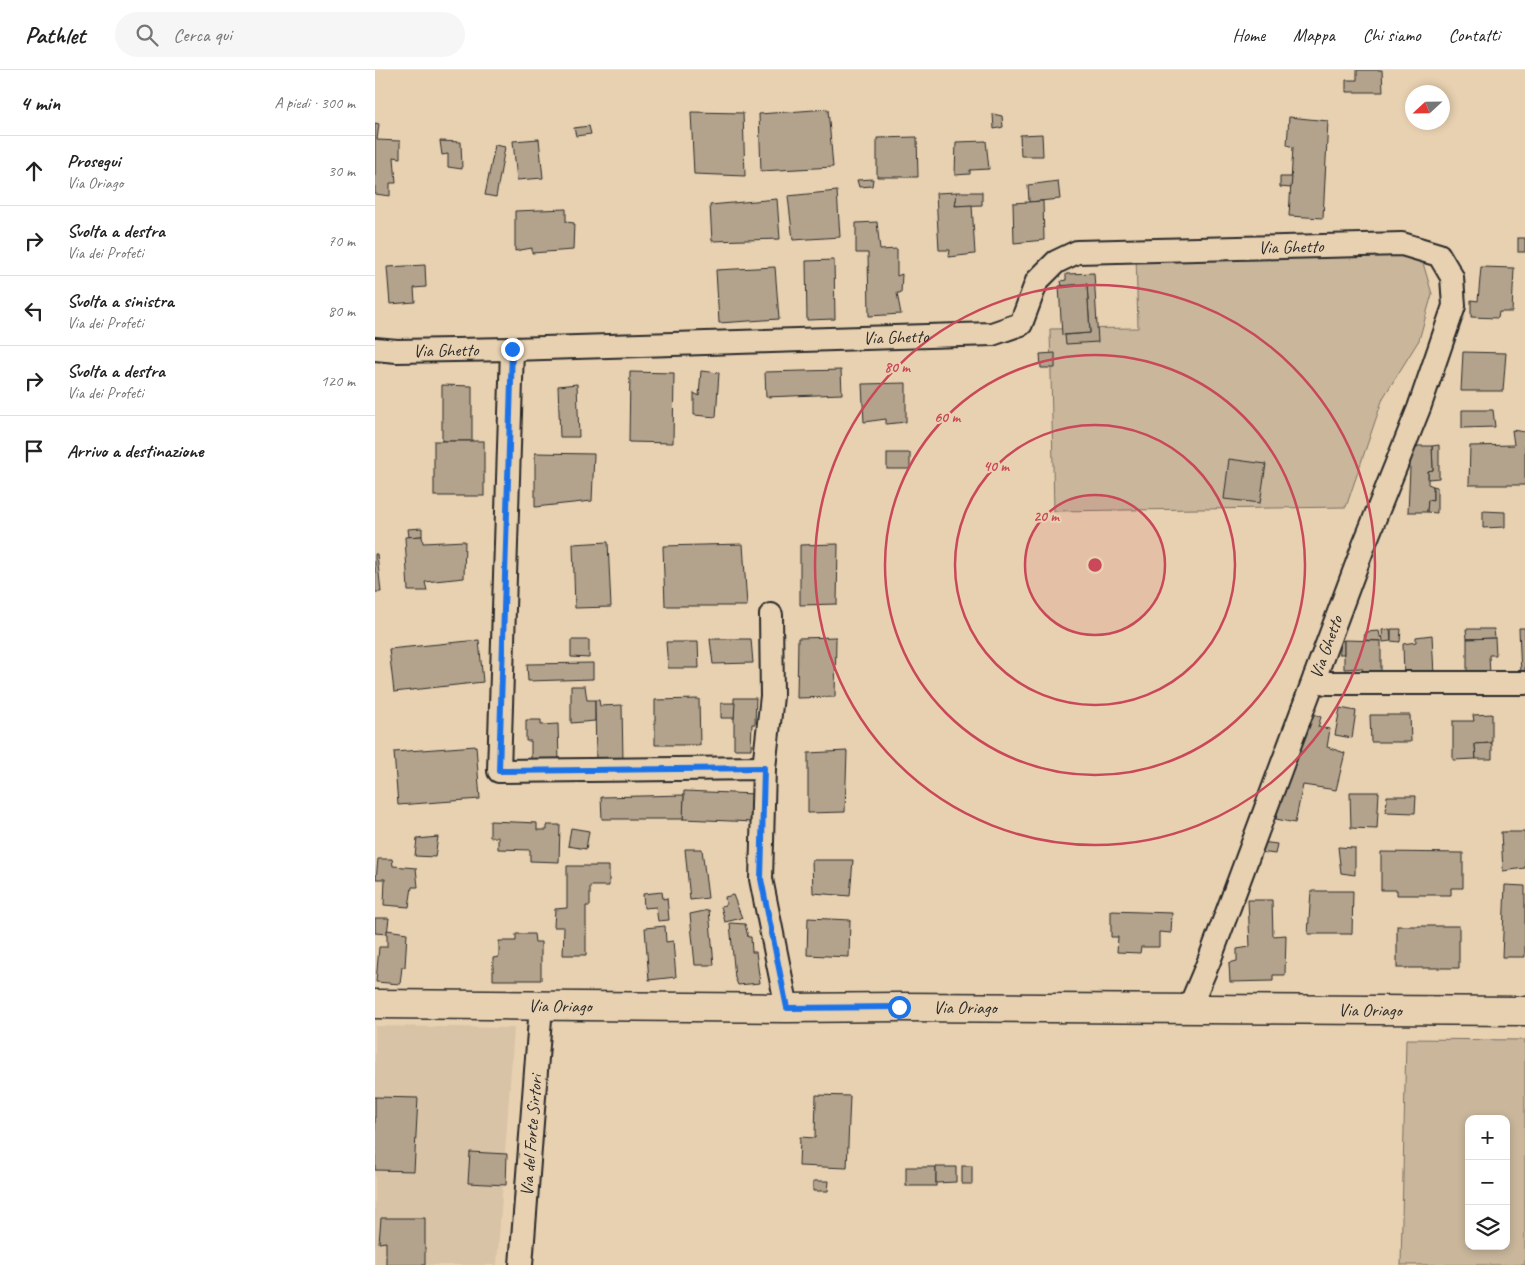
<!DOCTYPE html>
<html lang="it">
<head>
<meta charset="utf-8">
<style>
	body { margin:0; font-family:Caveat,sans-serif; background:#f6f6f6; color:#222 }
	.controls { position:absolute; right:15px; bottom:15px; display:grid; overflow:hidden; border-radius:10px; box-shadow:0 2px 8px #0003 }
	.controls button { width:45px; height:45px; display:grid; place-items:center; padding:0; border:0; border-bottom:1px solid #e0e0e0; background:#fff; color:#222; font:25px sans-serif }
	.compass { position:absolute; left:1030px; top:15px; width:45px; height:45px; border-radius:50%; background:#fff; box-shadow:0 2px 8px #0003; rotate:248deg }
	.stop { position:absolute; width:15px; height:15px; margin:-11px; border:4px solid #1a73e8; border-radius:50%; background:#fff }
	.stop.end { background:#1a73e8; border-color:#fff; box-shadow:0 1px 5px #0008 }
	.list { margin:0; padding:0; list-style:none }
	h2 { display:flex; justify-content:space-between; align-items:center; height:65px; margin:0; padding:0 20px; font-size:21px }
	h2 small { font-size:16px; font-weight:400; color:#767676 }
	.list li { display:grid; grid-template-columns:32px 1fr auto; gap:15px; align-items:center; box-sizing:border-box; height:70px; padding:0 20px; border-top:1px solid #e0e0e0 }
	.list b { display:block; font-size:19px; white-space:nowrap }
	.list p { margin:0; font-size:16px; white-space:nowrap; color:#767676 }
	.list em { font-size:16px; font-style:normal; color:#767676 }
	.icon { flex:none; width:28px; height:28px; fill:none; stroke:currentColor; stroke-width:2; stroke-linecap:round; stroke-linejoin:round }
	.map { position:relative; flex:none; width:1150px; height:1195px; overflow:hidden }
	header { display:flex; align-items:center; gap:30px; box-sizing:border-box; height:70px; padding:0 25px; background:#fff; border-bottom:1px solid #e0e0e0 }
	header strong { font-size:24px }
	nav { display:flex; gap:28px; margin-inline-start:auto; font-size:18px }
	.search { width:350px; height:45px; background:#f6f6f6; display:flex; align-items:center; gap:12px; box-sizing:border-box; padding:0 18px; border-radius:28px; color:#767676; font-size:19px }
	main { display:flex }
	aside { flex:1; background:#fff }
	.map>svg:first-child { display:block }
	.built { fill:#d8c3a6 }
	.green { fill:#c9b69b; stroke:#7a7063; fill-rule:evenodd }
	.building { fill:#b3a38c; stroke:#2b2b2b }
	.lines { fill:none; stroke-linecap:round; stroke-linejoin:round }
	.minor-casing { stroke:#2b2b2b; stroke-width:26 }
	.tertiary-casing { stroke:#2b2b2b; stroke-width:31 }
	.minor { stroke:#e8d1b1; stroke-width:22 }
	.tertiary { stroke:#e8d1b1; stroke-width:28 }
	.route { stroke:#1a73e8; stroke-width:6 }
	.ring { fill:none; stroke:#c94859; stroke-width:2.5 }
	.labels { text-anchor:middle; stroke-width:4.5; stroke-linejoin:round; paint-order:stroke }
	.street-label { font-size:18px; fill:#2b2b2b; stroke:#e8d1b1 }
	.centre { fill:#c94859; stroke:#e8d1b1; stroke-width:2.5 }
	.ring-label { font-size:15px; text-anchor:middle; font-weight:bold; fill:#c94859; stroke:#e8d1b1; stroke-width:4.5; stroke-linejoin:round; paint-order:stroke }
</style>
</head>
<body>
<header>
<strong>Pathlet</strong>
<div class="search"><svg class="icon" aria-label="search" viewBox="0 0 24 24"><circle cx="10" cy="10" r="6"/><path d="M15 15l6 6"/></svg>Cerca qui</div>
<nav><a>Home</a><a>Mappa</a><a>Chi siamo</a><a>Contatti</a></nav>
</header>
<main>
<aside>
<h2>4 min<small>A piedi · 300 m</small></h2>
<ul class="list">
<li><svg class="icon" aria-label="ahead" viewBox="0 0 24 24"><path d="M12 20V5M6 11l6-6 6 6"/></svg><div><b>Prosegui</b><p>Via Oriago</p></div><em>30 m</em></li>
<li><svg class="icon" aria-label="right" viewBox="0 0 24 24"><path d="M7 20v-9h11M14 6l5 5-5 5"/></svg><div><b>Svolta a destra</b><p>Via dei Profeti</p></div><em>70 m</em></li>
<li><svg class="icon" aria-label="left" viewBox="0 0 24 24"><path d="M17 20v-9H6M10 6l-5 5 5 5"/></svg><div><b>Svolta a sinistra</b><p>Via dei Profeti</p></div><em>80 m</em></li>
<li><svg class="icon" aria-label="right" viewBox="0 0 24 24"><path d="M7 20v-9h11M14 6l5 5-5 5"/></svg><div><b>Svolta a destra</b><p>Via dei Profeti</p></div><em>120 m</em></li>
<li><svg class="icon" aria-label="arrive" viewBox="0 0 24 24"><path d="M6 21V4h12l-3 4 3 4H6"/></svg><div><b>Arrivo a destinazione</b></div></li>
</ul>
</aside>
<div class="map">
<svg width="1150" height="1195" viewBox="0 0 1150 1195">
	<rect width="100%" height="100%" fill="#e8d1b1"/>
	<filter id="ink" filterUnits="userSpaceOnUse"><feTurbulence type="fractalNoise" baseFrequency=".02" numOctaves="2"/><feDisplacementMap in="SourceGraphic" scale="10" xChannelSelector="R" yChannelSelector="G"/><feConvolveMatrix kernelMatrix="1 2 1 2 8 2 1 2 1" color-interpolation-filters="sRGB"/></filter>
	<g filter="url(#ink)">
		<polygon class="built" points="0,956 139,958 122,1195 0,1195"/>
		<g class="green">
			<polygon points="1021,180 1048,193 1057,224 1044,270 1008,328 971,437 679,441 675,259 763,258 761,185"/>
			<path d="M1031,969L1150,970V1195H1026ZM1094,1049H1131V1176H1094Z"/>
		</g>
		<g class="building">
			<polygon points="982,0 1007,0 1008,22 971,22 971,10 982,10"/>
			<polygon points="453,39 458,97 386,101 384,44"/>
			<polygon points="316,42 368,43 370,106 319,104"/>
			<polygon points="618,44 627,46 628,57 619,59"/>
			<polygon points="914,47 953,51 948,148 914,146 918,77 912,75"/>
			<polygon points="0,53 4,54 2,70 25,71 25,88 19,87 21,113 15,113 15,126 0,124"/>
			<polygon points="214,56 216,64 201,66 199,58"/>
			<polygon points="667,64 668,86 646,86 645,65"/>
			<polygon points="542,67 543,107 502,107 502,68"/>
			<polygon points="164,69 168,108 142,110 138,71"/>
			<polygon points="65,71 86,72 87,99 73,97 73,84 67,85"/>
			<polygon points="611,71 614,99 595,100 595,104 580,105 581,72"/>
			<polygon points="120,75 130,77 121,127 110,125"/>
			<polygon points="905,107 917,107 916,118 905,117"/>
			<polygon points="498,109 497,116 484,117 482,110"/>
			<polygon points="683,111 685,129 654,132 653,115"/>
			<polygon points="462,121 465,167 418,170 413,126"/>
			<polygon points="582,122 607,122 607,135 580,136"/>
			<polygon points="582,122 580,136 597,135 600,184 574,187 575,180 564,180 561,123"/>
			<polygon points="402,129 405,169 337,171 335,135"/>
			<polygon points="668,131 669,170 639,173 638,133"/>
			<polygon points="191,139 191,152 199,153 198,180 157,183 157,178 140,181 140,141"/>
			<polygon points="502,152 505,180 522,179 522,206 527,204 526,223 522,223 526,244 494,246 493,183 481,183 481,153"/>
			<rect x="1143" y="168" width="7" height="14"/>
			<polygon points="459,190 460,249 432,250 431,191"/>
			<polygon points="50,195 51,217 39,218 40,232 15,234 12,197"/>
			<polygon points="400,197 404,249 344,253 341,200"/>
			<polygon points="1106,197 1139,198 1137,242 1124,242 1123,248 1096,247 1096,230 1103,231"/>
			<polygon points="719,203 723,272 691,274 690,265 715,263 712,214 687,216 686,211 691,210 691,204"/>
			<polygon points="712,214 715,263 687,265 684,216"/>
			<polygon points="1088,282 1131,283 1128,321 1086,321"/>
			<polygon points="680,283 680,298 666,298 665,284"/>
			<polygon points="466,300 467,324 391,327 390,302"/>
			<polygon points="326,301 344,303 341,347 319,345 319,323 324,326"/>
			<polygon points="255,302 299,303 298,373 254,372"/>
			<polygon points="531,313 531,352 511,354 511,349 489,352 487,314"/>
			<polygon points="202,314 204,367 185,367 183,316"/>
			<polygon points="67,315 97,316 97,371 67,371"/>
			<polygon points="1087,340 1118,340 1120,357 1087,358"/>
			<polygon points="1137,360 1150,362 1150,415 1094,415 1095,376 1139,375"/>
			<rect x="59" y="371" width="50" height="55"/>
			<polygon points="1064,375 1064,408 1053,409 1053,401 1058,400 1057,376"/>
			<polygon points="1036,376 1057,376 1058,400 1053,401 1053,414 1058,416 1058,431 1053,430 1052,442 1033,442"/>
			<polygon points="160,383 219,384 217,431 160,437"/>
			<rect x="512" y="383" width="23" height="16"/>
			<polygon points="854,389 891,394 885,433 849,429"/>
			<polygon points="1058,416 1062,417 1062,443 1052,442 1053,430 1058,431"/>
			<polygon points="1108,441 1130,442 1130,457 1108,458"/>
			<polygon points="47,458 47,466 34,467 33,459"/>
			<polygon points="47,466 48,473 90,471 89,508 50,512 52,521 33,521 30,467"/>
			<polygon points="233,472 236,537 200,538 198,474"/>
			<polygon points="368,474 372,536 290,536 288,476"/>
			<polygon points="463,474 462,534 425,535 425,475"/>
			<polygon points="0,484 2,484 6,522 0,522"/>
			<polygon points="1144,558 1150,558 1150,605 1146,605"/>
			<polygon points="1015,559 1016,571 1008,572 1007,560"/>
			<polygon points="1016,559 1026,559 1025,572 1016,571"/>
			<polygon points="1091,559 1119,559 1120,568 1092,569"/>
			<polygon points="1004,561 1006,571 989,570 990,562"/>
			<polygon points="1057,565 1059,605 1029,606 1028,574 1041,572 1041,567"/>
			<polygon points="461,567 460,627 422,628 423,568"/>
			<polygon points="1120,568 1121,585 1114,585 1115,605 1092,605 1092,569"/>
			<polygon points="335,569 376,569 378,593 338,594"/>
			<polygon points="104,570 108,612 19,622 14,579"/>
			<polygon points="196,570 214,570 214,588 196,587"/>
			<polygon points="969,570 969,584 964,584 964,572"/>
			<polygon points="969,570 1006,571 1006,601 988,603 987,598 969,599"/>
			<polygon points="291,572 323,572 324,598 293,598"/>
			<polygon points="218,593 218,609 153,611 152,594"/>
			<polygon points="196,616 210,616 212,630 220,630 220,651 196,653"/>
			<polygon points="359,628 381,628 380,654 377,654 376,679 359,679"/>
			<polygon points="324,629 325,675 280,675 280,630"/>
			<polygon points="220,630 224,630 225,636 247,635 248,692 221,692"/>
			<polygon points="346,633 360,633 359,648 346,648"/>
			<polygon points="965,638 981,641 977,668 960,665"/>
			<polygon points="931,640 946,647 943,657 955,659 952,677 970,683 961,720 928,715 920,753 901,749 922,658"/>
			<polygon points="1117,644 1117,673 1100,674 1101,689 1078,690 1078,651 1099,651 1098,645"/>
			<polygon points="995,645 1035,645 1036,672 996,672"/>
			<polygon points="151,650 166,650 166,655 183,654 184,692 156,693 156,671 151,671"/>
			<polygon points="1117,673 1117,689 1101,689 1100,674"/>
			<polygon points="101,676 105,729 23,735 19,682"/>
			<polygon points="472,681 470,742 433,743 433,683"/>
			<polygon points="309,721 380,724 379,752 308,749"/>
			<polygon points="975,722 1004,722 1002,759 976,758"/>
			<polygon points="309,725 308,749 227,749 226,727"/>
			<polygon points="1012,726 1041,726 1040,743 1011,742"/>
			<polygon points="115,751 162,753 162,760 172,760 172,755 185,755 184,792 155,791 155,780 123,779 123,767 115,767"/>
			<polygon points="196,758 214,761 211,779 193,776"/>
			<polygon points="1126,762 1150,762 1150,798 1128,801"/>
			<polygon points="63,767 60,787 40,786 42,769"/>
			<polygon points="886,772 902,774 900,784 885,782"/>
			<polygon points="963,777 980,778 980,805 966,803"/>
			<polygon points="310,779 327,779 333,828 315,830"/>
			<polygon points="1006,782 1088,783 1088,818 1076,818 1076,825 1022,825 1022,820 1006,820"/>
			<polygon points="3,789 17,789 18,796 41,798 43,817 37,817 34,837 9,835 10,809 1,809"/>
			<polygon points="437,790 478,790 475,826 438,823"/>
			<polygon points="192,796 234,796 234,816 215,816 215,836 211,836 211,885 188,885 189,857 179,857 180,839 192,838"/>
			<polygon points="1130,815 1150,816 1150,887 1127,887"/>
			<polygon points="936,821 978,821 977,864 933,864"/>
			<polygon points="287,822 288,829 292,828 294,850 283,851 281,837 269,838 268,824"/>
			<polygon points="358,825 367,848 350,852 346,836 351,835 350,827"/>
			<polygon points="873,830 897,830 898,866 911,865 910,905 898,905 898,911 855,912 854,893 862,891 862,879 875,877"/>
			<polygon points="334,840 339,895 320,895 315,844"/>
			<polygon points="736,841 797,843 796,863 784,862 784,877 766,877 765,883 742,882 743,867 736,867"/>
			<polygon points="0,848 14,848 12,864 0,863"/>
			<polygon points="433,848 475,850 474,887 432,885"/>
			<polygon points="355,853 370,854 373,867 376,867 377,882 381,882 385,913 363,915 360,908"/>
			<polygon points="290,856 291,872 298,871 301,907 274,910 270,858"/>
			<rect x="1022" y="856" width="62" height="42"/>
			<polygon points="12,860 32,863 30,897 27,897 25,914 1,912 4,877 12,877"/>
			<polygon points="141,864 159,864 160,872 166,872 166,910 118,910 118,888 124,887 124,871 141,871"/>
			<polygon points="441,1025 475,1026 472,1098 424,1096 425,1067 440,1068"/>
			<polygon points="0,1027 43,1028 39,1101 0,1100"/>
			<polygon points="95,1082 132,1084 131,1115 93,1113"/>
			<rect x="587" y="1096" width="10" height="18"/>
			<rect x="531" y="1097" width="30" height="19"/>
			<polygon points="561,1097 581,1097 581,1112 561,1113"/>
			<polygon points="438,1111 454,1111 453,1121 438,1121"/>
			<polygon points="6,1148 50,1148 50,1195 11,1195 11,1172 4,1173"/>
		</g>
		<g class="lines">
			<defs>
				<g id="minor">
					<path id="s1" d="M0,279L22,281L137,279L617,264L646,254L662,211L681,192L702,182L1027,174L1064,185L1077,207L1079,236L1044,338L989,475L834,891L818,929L816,939"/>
					<polyline points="137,279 124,701 389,698 386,809 412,938"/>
					<polyline points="940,607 951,613 1150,613"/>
					<polyline points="389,698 397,626 396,545"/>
					<path id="s2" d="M146,1195L166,936"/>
				</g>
				<g id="tertiary">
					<path id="s3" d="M0,934L412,938L524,937L1150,941"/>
				</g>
			</defs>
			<use href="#minor" class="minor-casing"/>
			<use href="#tertiary" class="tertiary-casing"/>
			<use href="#minor" class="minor"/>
			<use href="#tertiary" class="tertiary"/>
		</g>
	</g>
	<g class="lines" filter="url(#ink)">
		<polyline class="route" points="137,279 124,701 389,698 386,809 412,938 524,937"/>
	</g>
	<circle cx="720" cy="495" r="70" fill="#c94859" fill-opacity=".12"/>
	<g class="ring">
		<circle cx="720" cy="495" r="70"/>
		<circle cx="720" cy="495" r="140"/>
		<circle cx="720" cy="495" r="210"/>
		<circle cx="720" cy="495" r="280"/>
	</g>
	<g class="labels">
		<g class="street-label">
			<text dy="6" stroke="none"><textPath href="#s1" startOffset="958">Via Ghetto</textPath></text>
			<text dy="6" stroke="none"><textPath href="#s1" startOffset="521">Via Ghetto</textPath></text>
			<text dy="6" stroke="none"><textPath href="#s1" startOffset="71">Via Ghetto</textPath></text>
			<text transform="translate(951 577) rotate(-70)" y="6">Via Ghetto</text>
			<text dy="6" stroke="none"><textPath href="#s3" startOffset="185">Via Oriago</textPath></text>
			<text dy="6" stroke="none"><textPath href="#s3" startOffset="590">Via Oriago</textPath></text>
			<text dy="6" stroke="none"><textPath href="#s3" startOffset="995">Via Oriago</textPath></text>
			<text dy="6" stroke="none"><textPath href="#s2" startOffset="130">Via del Forte Sirtori</textPath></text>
		</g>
	</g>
	<circle cx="720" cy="495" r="8" class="centre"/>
	<g class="ring-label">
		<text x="522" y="302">80 m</text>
		<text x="572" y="352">60 m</text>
		<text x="621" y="401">40 m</text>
		<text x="671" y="451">20 m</text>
	</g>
</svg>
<div class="controls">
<button>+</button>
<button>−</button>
<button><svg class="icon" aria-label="layers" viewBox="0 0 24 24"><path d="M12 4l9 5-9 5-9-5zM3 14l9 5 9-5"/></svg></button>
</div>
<svg class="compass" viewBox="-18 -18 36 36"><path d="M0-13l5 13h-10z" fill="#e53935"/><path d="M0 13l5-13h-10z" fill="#767676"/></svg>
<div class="stop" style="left:524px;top:937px"></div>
<div class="stop end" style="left:137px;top:279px"></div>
</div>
</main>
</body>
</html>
